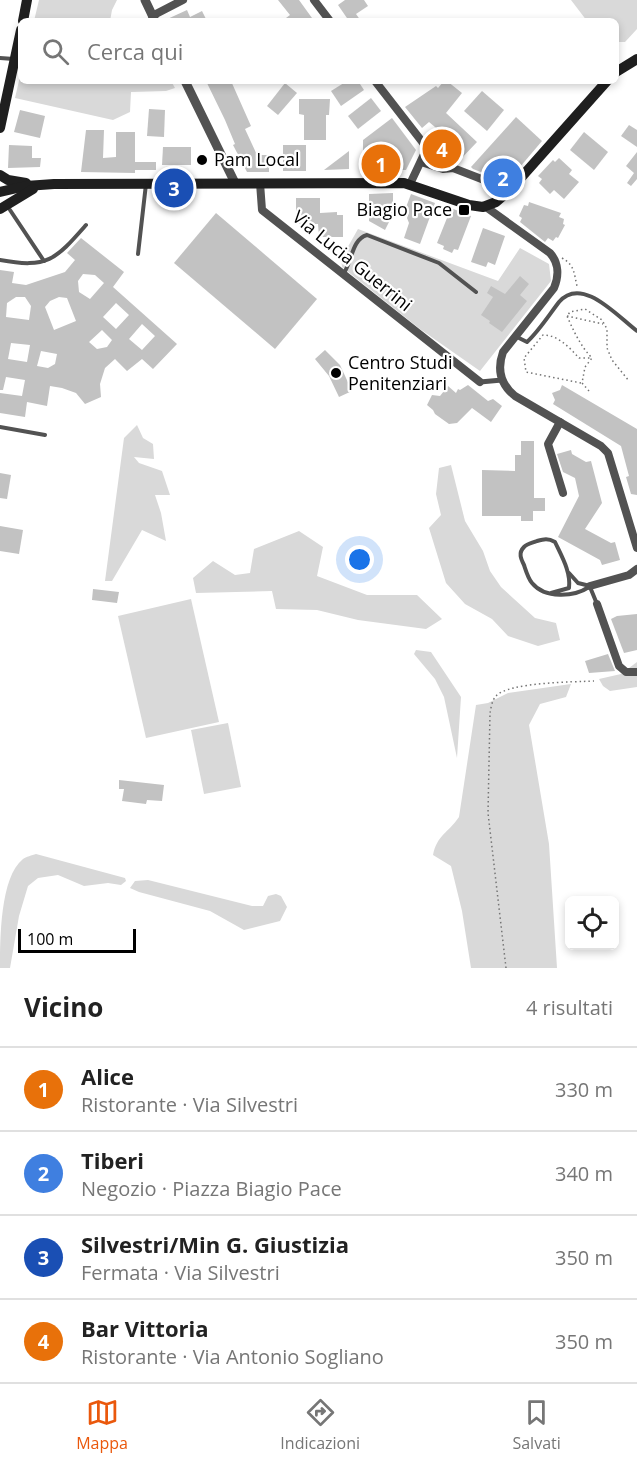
<!DOCTYPE html>
<html lang="it">
<head>
<meta charset="utf-8">
<style>
	body { margin:0; font-family:"Open Sans",sans-serif; background:#f2f2f2; color:#222 }
	.controls { position:absolute; right:18px; bottom:18px; display:grid; overflow:hidden; border-radius:9px; box-shadow:0 3px 9px #0003 }
	.controls button { width:54px; height:54px; display:grid; place-items:center; padding:0; border:0; border-bottom:2px solid #e0e0e0; background:#fff; color:#222; font:30px sans-serif }
	.scale { position:absolute; left:18px; bottom:15px; width:118px; box-sizing:border-box; padding-left:6px; border:3px solid #000; border-top:0; font-size:16px; line-height:21px; white-space:nowrap; color:#000; -webkit-text-stroke:4px #fff; paint-order:stroke }
	.you { position:absolute; left:360px; top:560px; width:21px; height:21px; margin:-15px; border:4px solid #fff; border-radius:50%; background:#1a73e8; box-shadow:0 0 0 9px #1a73e833 }
	.badge { display:grid; place-items:center; width:39px; height:39px; border-radius:50%; background:#ea580c; color:#fff; font-size:20px; font-weight:700 }
	.pin { position:absolute; translate:-50% -50%; border:3px solid #fff; box-shadow:0 2px 6px #0006 }
	.list { margin:0; padding:0; list-style:none }
	h2 { display:flex; justify-content:space-between; align-items:center; height:78px; margin:0; padding:0 24px; font-size:26px }
	h2 small { font-size:20px; font-weight:400; color:#767676 }
	.list li { display:grid; grid-template-columns:39px 1fr auto; gap:18px; align-items:center; box-sizing:border-box; height:84px; padding:0 24px; border-top:2px solid #e0e0e0 }
	.list b { display:block; font-size:22px; white-space:nowrap }
	.list p { margin:0; font-size:20px; white-space:nowrap; color:#767676 }
	.list em { font-size:20px; font-style:normal; color:#767676 }
	.icon { flex:none; width:33px; height:33px; fill:none; stroke:currentColor; stroke-width:2; stroke-linecap:round; stroke-linejoin:round }
	.map { position:relative; flex:none; width:637px; height:968px; overflow:hidden }
	.search { position:absolute; background:#fff; box-shadow:0 3px 9px #0003; left:18px; right:18px; top:18px; height:66px; display:flex; align-items:center; gap:15px; box-sizing:border-box; padding:0 21px; border-radius:9px; color:#767676; font-size:22px }
	.sheet { height:414px; background:#fff }
	nav { display:flex; justify-content:space-around; align-items:center; box-sizing:border-box; height:84px; border-top:2px solid #e0e0e0; background:#fff; font-size:16px; color:#767676 }
	nav a { display:grid; justify-items:center; gap:3px }
	nav .on { color:#ea580c }
	.map>svg:first-child { display:block }
	.green { fill:#d9d9d9 }
	.building { fill:#c2c2c2; fill-rule:evenodd }
	.lines { fill:none; stroke-linecap:round; stroke-linejoin:round }
	.path { stroke:#747474; stroke-width:1.5; stroke-dasharray:1.5 3; stroke-linecap:butt }
	.service { stroke:#525252; stroke-width:4 }
	.pedestrian { stroke:#525252; stroke-width:5 }
	.minor { stroke:#525252; stroke-width:8 }
	.tertiary { stroke:#525252; stroke-width:9 }
	.secondary { stroke:#1f1f1f; stroke-width:10 }
	.poi-dot { fill:#000; stroke:#fff; stroke-width:2 }
	.labels { text-anchor:middle; stroke-width:4.5; stroke-linejoin:round; paint-order:stroke }
	.poi-label { font-size:18px; fill:#000; stroke:#fff; text-anchor:start }
	.street-label { font-size:18px; fill:#000; stroke:#fff }
</style>
</head>
<body>
<div class="map">
<svg width="637" height="968" viewBox="0 0 637 968">
	<rect width="100%" height="100%" fill="#fff"/>
	<g class="green">
		<polygon points="39,0 117,0 112,10 110,21 34,21"/>
		<polygon points="571,0 637,0 637,29 625,42 616,42 616,21 587,21"/>
		<polygon points="21,72 21,81 171,81 175,88 166,91 131,92 130,112 113,120 15,98"/>
		<polygon points="358,229 498,281 520,248 549,264 551,281 480,371 420,329 342,267 341,259"/>
		<polygon points="137,425 143,438 153,444 154,459 134,457 139,463 162,471 170,495 155,495 161,513 166,541 142,530 112,581 105,581 124,438"/>
		<polygon points="451,465 465,521 483,551 490,571 501,587 535,618 556,623 560,640 538,646 508,636 492,619 465,604 446,583 429,528 441,515 436,494 439,468"/>
		<polygon points="299,531 323,547 317,576 367,595 417,595 442,619 426,629 358,620 317,610 276,609 272,591 196,593 193,578 213,561 235,575 250,573 254,549"/>
		<polygon points="191,599 219,722 146,738 118,616"/>
		<polygon points="416,650 431,652 461,697 457,758 444,697 435,679 414,654"/>
		<polygon points="637,662 637,687 610,691 603,686 599,679 621,674"/>
		<path d="M571,684L566,697L540,704L529,725L549,844L557,968H471L462,911L451,866L433,855C437,835 448,833 459,817L476,705L488,703L508,693Z"/>
		<polygon points="228,723 241,787 204,794 191,730"/>
		<path d="M36,854L125,878L126,881L121,885L108,883L84,886L58,875L38,878L28,886L19,916L10,968H0C0,940 0,877 23,859C26,857 32,855 36,854Z"/>
		<polygon points="148,880 252,906 263,906 268,896 276,894 281,896 287,907 280,921 244,930 210,911 139,892 130,888 135,881"/>
	</g>
	<g class="building">
		<polygon points="278,0 299,0 312,18 308,21 282,21 290,15"/>
		<polygon points="345,0 364,0 368,6 356,14 361,21 349,21 338,5"/>
		<polygon points="187,10 190,17 202,11 207,21 163,21"/>
		<polygon points="206,81 231,81 251,126 245,129 257,155 269,155 269,172 247,172 233,145 235,144 225,120"/>
		<polygon points="347,81 358,81 364,90 341,106 331,91"/>
		<polygon points="444,81 447,81 462,93 446,113 477,142 457,163 432,140 441,132 429,122 422,128 405,107 436,86 438,88"/>
		<polygon points="285,83 297,93 278,115 267,106"/>
		<polygon points="482,91 504,110 487,131 464,111"/>
		<polygon points="371,98 381,111 358,129 348,116"/>
		<polygon points="299,99 330,99 329,115 326,115 326,140 304,140 304,115 299,114"/>
		<polygon points="149,109 165,110 164,137 147,136"/>
		<polygon points="20,110 45,116 40,138 14,132"/>
		<polygon points="516,117 542,141 520,167 507,182 473,169 471,167"/>
		<polygon points="392,118 416,150 406,170 366,170 366,160 363,160 363,140"/>
		<polygon points="629,125 637,130 637,147 621,136"/>
		<polygon points="86,130 104,130 103,158 116,157 116,132 135,132 135,162 156,162 156,170 135,170 135,173 81,172"/>
		<polygon points="584,132 608,152 594,170 570,150"/>
		<polygon points="9,145 32,146 32,158 41,158 40,167 8,168"/>
		<rect x="283" y="145" width="23" height="26"/>
		<polygon points="163,147 191,147 191,165 162,165"/>
		<polygon points="349,151 349,169 324,170"/>
		<polygon points="637,152 637,179 631,186 627,183 634,173 626,166"/>
		<polygon points="559,158 572,170 569,174 579,182 564,199 554,190 550,194 539,183 542,179 538,176 553,160 555,162"/>
		<polygon points="393,193 393,216 389,216 389,222 385,230 369,221 369,194"/>
		<polygon points="411,194 435,203 420,244 404,238 409,223 407,218 409,212 405,210"/>
		<polygon points="296,198 320,198 320,213 337,212 337,215 343,215 343,237 319,237 318,224 296,224"/>
		<polygon points="529,202 561,213 559,217 564,219 563,224 565,225 558,238 556,237 553,241 548,238 545,242 520,222 522,218 519,216 524,205 528,206"/>
		<polygon points="451,208 471,216 458,250 454,249 452,253 443,249 444,246 437,243"/>
		<polygon points="216,213 317,299 275,349 174,263"/>
		<polygon points="483,228 505,236 495,265 488,262 486,267 471,262"/>
		<path d="M81,238L124,272L113,287L177,344L153,369L142,359L127,371L115,359L105,368L100,384L101,397L85,404L76,393L62,388L50,386L47,406L27,402L25,417L0,413V393L22,396L25,380L6,377L3,390H0V270L14,272L12,283L26,285L65,272L75,260L67,253ZM83,274L95,275L104,283L90,299L79,292L78,281ZM16,297H25L31,306L29,320L6,317L7,303ZM59,297L67,298L76,321L54,330L45,307L50,301ZM116,303L129,315L116,329L103,317ZM142,324L155,336L142,350L129,339ZM102,330L112,340L107,347L97,349L89,342ZM11,343L30,345L27,362L8,359ZM41,351L57,354L55,364L48,368L37,366Z"/>
		<polygon points="520,276 529,284 520,295 527,301 502,332 489,323 490,321 481,315 493,297 487,293 491,286 505,294"/>
		<polygon points="325,350 340,365 352,391 339,397 329,376 315,359"/>
		<polygon points="468,385 488,401 493,399 502,406 491,422 472,408 457,423 449,424 435,414 433,410 427,405 432,395 440,396 448,386 456,393 458,389 460,390"/>
		<polygon points="562,385 637,429 637,495 631,494 626,477 629,476 621,446 553,404 555,400 552,393 560,390"/>
		<polygon points="521,441 534,441 534,498 545,498 545,511 533,511 533,521 521,521 521,516 482,516 482,470 515,471 515,455 521,455"/>
		<polygon points="571,450 572,454 586,462 591,461 602,503 585,529 611,543 615,542 620,560 602,565 600,560 558,537 579,496 575,478 563,472 557,454"/>
		<polygon points="0,473 11,475 7,499 0,498"/>
		<polygon points="0,526 23,530 19,554 0,551"/>
		<polygon points="93,589 119,592 117,603 92,600"/>
		<polygon points="637,614 637,650 624,653 611,619 617,616"/>
		<polygon points="608,654 615,671 589,673 585,661"/>
		<polygon points="119,780 164,785 162,801 147,800 146,804 122,801 124,789 119,789"/>
	</g>
	<g class="lines">
		<g class="path">
			<path d="M562,258C575,265 574,274 577,286"/>
			<polyline points="567,316 603,324"/>
			<path d="M581,383L526,372L524,358L543,335C558,335 569,347 579,358H591"/>
			<path d="M589,391L582,383L585,367L592,358C581,347 573,330 567,316L570,312L585,309L602,320L607,329V348L612,360L629,381"/>
			<path d="M506,968L488,813L490,713C491,708 492,700 496,696C509,682 574,682 594,681"/>
		</g>
		<g class="service">
			<polyline points="0,58 14,59"/>
			<polyline points="10,210 44,261"/>
			<polyline points="138,254 146,184"/>
			<path d="M0,260C48,269 56,259 86,225"/>
			<path d="M344,273C352,261 352,239 367,235L439,263L476,292"/>
			<path d="M515,336L527,342C539,331 549,315 559,302C582,275 618,317 637,331"/>
			<polyline points="0,427 45,435"/>
			<polyline points="569,573 578,583 590,586"/>
			<polyline points="590,587 597,604"/>
			<path d="M551,593L569,588C571,572 562,557 555,542C548,538 544,539 537,541C532,543 527,544 524,547C518,553 521,559 524,565C526,571 528,578 532,583C545,599 574,597 589,587"/>
		</g>
		<polyline class="pedestrian" points="480,382 502,380"/>
		<g class="minor">
			<polyline points="314,0 330,21"/>
			<polyline points="152,16 183,0"/>
			<polyline points="375,81 427,148 410,184"/>
			<polyline points="421,162 443,169 453,168 510,190"/>
			<polyline points="260,183 262,210 480,382"/>
			<path d="M486,207L550,253C559,263 559,276 554,288L503,352C497,369 500,384 515,396L601,446L608,453L637,548"/>
			<polyline points="560,422 548,444 563,493"/>
			<polyline points="590,586 629,575 637,569"/>
			<polyline points="597,604 619,666 626,672 637,672"/>
		</g>
		<g class="tertiary">
			<polyline points="145,0 155,21"/>
			<polyline points="185,81 235,183"/>
		</g>
		<g class="secondary">
			<polyline points="23,21 27,0"/>
			<polyline points="616,72 637,59"/>
			<polyline points="0,128 21,30"/>
			<polyline points="0,175 8,180 26,183"/>
			<polyline points="0,192 26,186 54,184 404,183 469,205 483,207 496,202 510,190 607,81"/>
			<polyline points="0,209 33,189"/>
		</g>
	</g>
	<g class="poi-dot">
		<circle cx="202" cy="160" r="6"/>
		<rect x="458" y="204" width="12" height="12" rx="3"/>
		<circle cx="336" cy="373" r="6"/>
	</g>
	<g class="labels">
		<g class="poi-label">
			<text x="214" y="166">Pam Local</text>
			<text x="452" y="216" text-anchor="end">Biagio Pace</text>
			<text x="348" y="369">Centro Studi<tspan x="348" dy="21">Penitenziari</tspan></text>
		</g>
		<g class="street-label">
			<text transform="translate(352 261) rotate(39)" y="6">Via Lucia Guerrini</text>
		</g>
	</g>
</svg>
<div class="controls">
<button><svg class="icon" aria-label="locate" viewBox="0 0 24 24"><circle cx="12" cy="12" r="6"/><path d="M12 2v4M12 18v4M2 12h4M18 12h4"/></svg></button>
</div>
<div class="scale">100 m</div>
<div class="you"></div>
<div class="pin badge" style="left:381px;top:164px;background:#e8710a">1</div>
<div class="pin badge" style="left:503px;top:178px;background:#3f7fe0">2</div>
<div class="pin badge" style="left:174px;top:188px;background:#1a4fb4">3</div>
<div class="pin badge" style="left:442px;top:149px;background:#e8710a">4</div>
<div class="search"><svg class="icon" aria-label="search" viewBox="0 0 24 24"><circle cx="10" cy="10" r="6"/><path d="M15 15l6 6"/></svg>Cerca qui</div>
</div>
<section class="sheet">
<h2>Vicino<small>4 risultati</small></h2>
<ul class="list">
<li><span class="badge" style="background:#e8710a">1</span><div><b>Alice</b><p>Ristorante · Via Silvestri</p></div><em>330 m</em></li>
<li><span class="badge" style="background:#3f7fe0">2</span><div><b>Tiberi</b><p>Negozio · Piazza Biagio Pace</p></div><em>340 m</em></li>
<li><span class="badge" style="background:#1a4fb4">3</span><div><b>Silvestri/Min G. Giustizia</b><p>Fermata · Via Silvestri</p></div><em>350 m</em></li>
<li><span class="badge" style="background:#e8710a">4</span><div><b>Bar Vittoria</b><p>Ristorante · Via Antonio Sogliano</p></div><em>350 m</em></li>
</ul>
</section>
<nav>
<a class="on"><svg class="icon" aria-label="map" viewBox="0 0 24 24"><path d="M3 6l6-2 6 2 6-2v14l-6 2-6-2-6 2zM9 4v14M15 6v14"/></svg>Mappa</a>
<a><svg class="icon" aria-label="directions" viewBox="0 0 24 24"><path d="M12 3l9 9-9 9-9-9zM9 14v-3h6M13 9l2 2-2 2"/></svg>Indicazioni</a>
<a><svg class="icon" aria-label="saved" viewBox="0 0 24 24"><path d="M7 4h10v16l-5-4-5 4z"/></svg>Salvati</a>
</nav>
</body>
</html>
